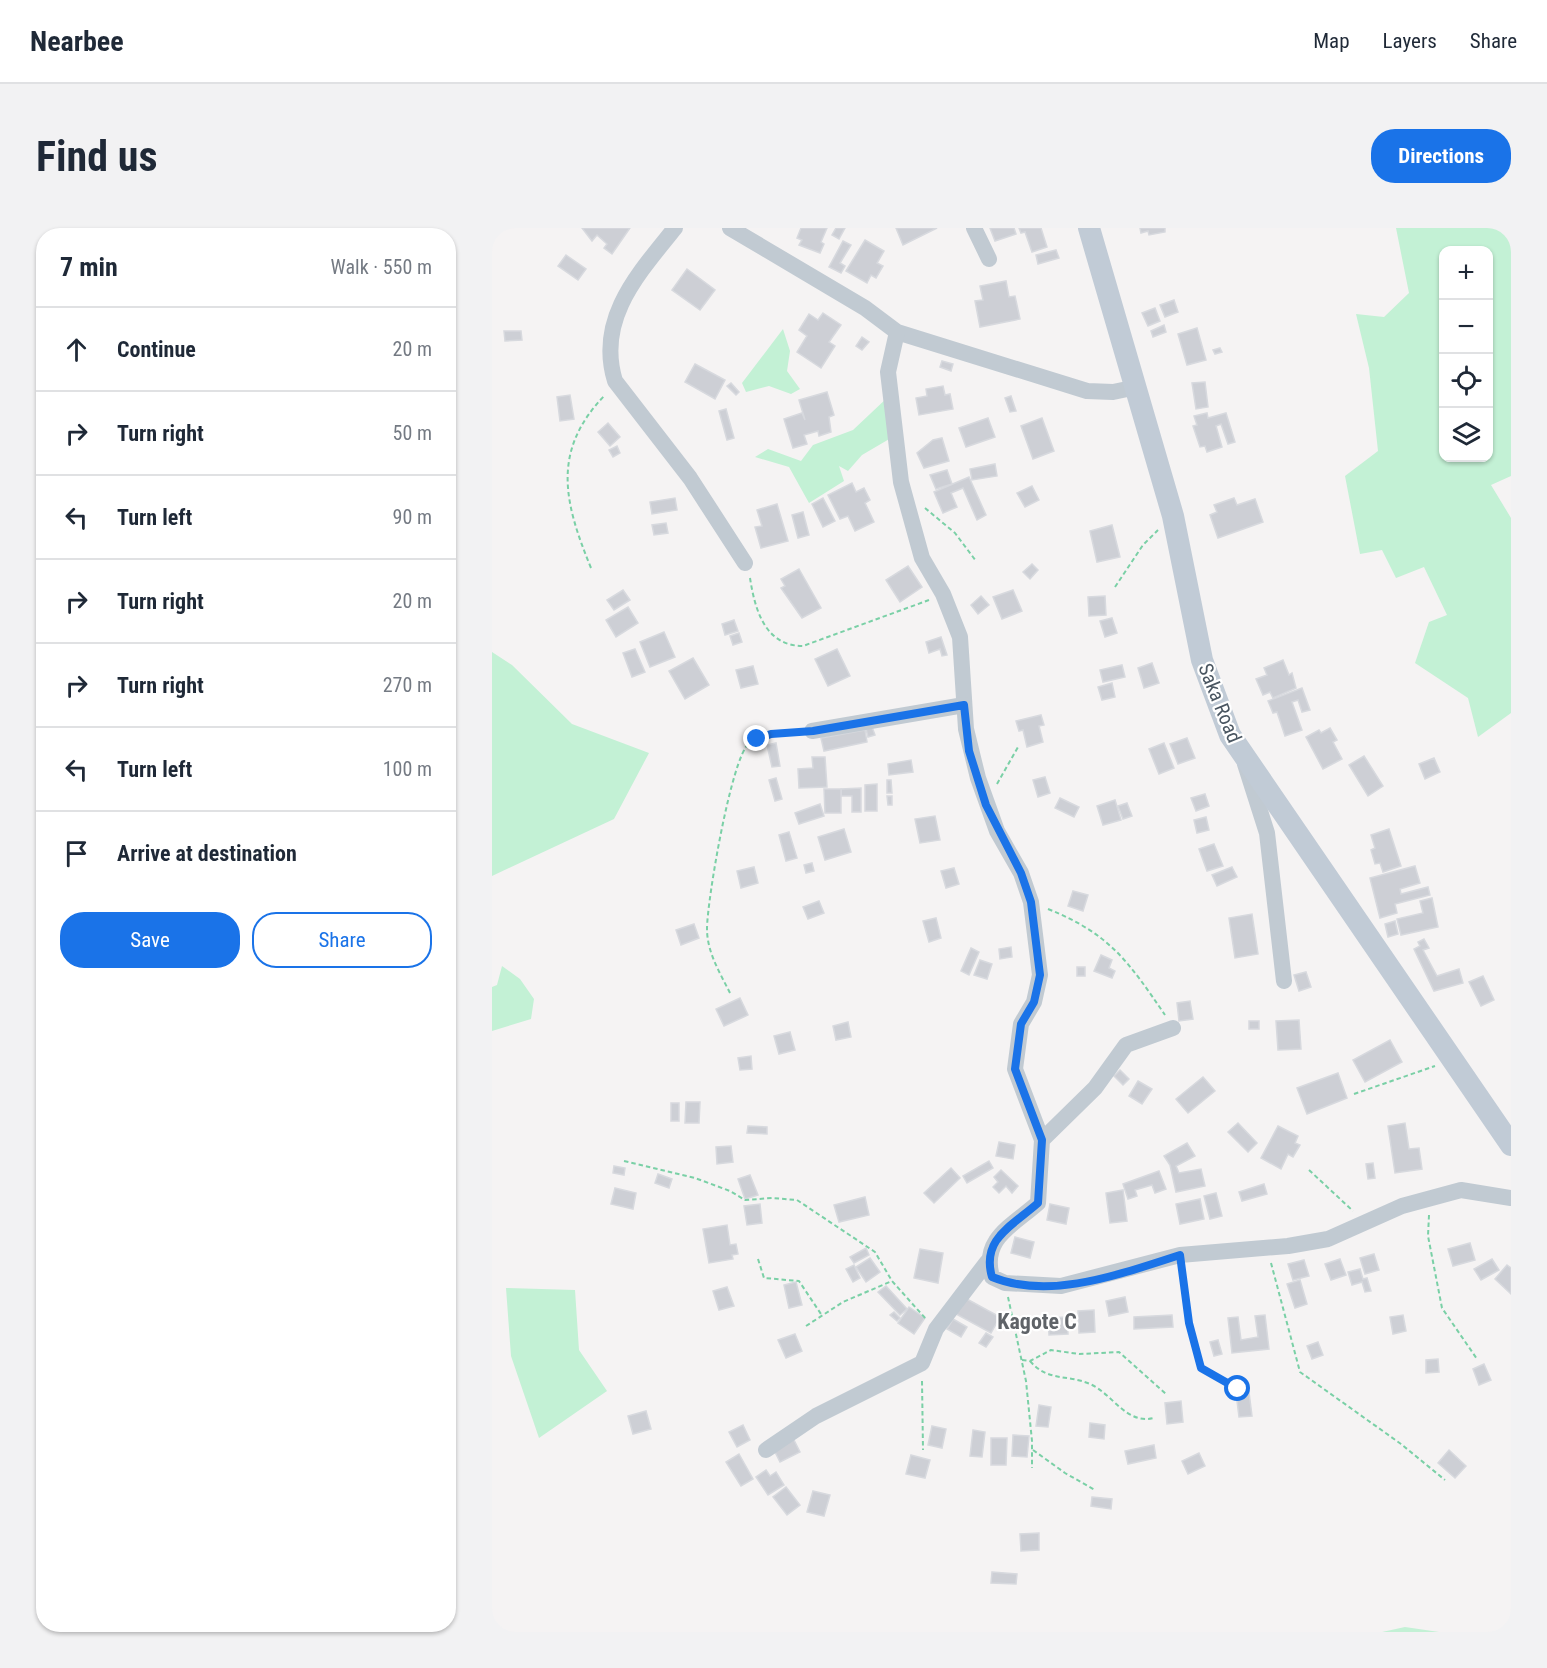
<!DOCTYPE html>
<html lang="en">
<head>
<meta charset="utf-8">
<style>
	body { margin:0; font-family:"Roboto Condensed",sans-serif; background:#f2f2f3; color:#1f2937 }
	.controls { position:absolute; right:18px; top:18px; display:grid; overflow:hidden; border-radius:12px; box-shadow:0 2px 4px #0004 }
	.controls button { width:54px; height:54px; display:grid; place-items:center; padding:0; border:0; border-bottom:2px solid #e0e1e3; background:#fff; color:#1f2937; font:30px sans-serif }
	.stop { position:absolute; width:18px; height:18px; margin:-14px; border:4px solid #1a73e8; border-radius:50%; background:#fff }
	.stop.end { background:#1a73e8; border-color:#fff; box-shadow:0 2px 6px #0008 }
	.list { margin:0; padding:0; list-style:none }
	h2 { display:flex; justify-content:space-between; align-items:center; height:78px; margin:0; padding:0 24px; font-size:26px }
	h2 small { font-size:20px; font-weight:400; color:#747a83 }
	.list li { display:grid; grid-template-columns:39px 1fr auto; gap:18px; align-items:center; box-sizing:border-box; height:84px; padding:0 24px; border-top:2px solid #e0e1e3 }
	.list b { display:block; font-size:22px; white-space:nowrap }
	.list em { font-size:20px; font-style:normal; color:#747a83 }
	.actions { display:flex; gap:12px; padding:18px 24px }
	.actions a { flex:1; padding:14px 0; border:2px solid #1a73e8; border-radius:24px; text-align:center; font-size:21px; color:#1a73e8 }
	.actions .main { background:#1a73e8; color:#fff }
	.icon { flex:none; width:33px; height:33px; fill:none; stroke:currentColor; stroke-width:2; stroke-linecap:round; stroke-linejoin:round }
	.map { position:relative; flex:none; width:1019px; height:1404px; overflow:hidden; border-radius:24px }
	header { display:flex; align-items:center; gap:36px; box-sizing:border-box; height:84px; padding:0 30px; background:#fff; border-bottom:2px solid #e0e1e3 }
	header strong { font-size:28px }
	nav { display:flex; gap:33px; margin-inline-start:auto; font-size:21px }
	.intro { display:flex; align-items:center; justify-content:space-between; box-sizing:border-box; height:144px; padding:0 36px }
	h1 { margin:0; font-size:42px }
	.button { padding:15px 27px; border-radius:24px; background:#1a73e8; color:#fff; font-size:21px; font-weight:700 }
	main { display:flex; gap:36px; padding:0 36px }
	aside { flex:1; background:#fff; border-radius:24px; box-shadow:0 2px 4px #0004 }
	.map>svg:first-child { display:block }
	.green { fill:#c3f1d5; fill-rule:evenodd }
	.building { fill:#cdcfd5; stroke:#d7d9de; stroke-width:1.5 }
	.lines { fill:none; stroke-linecap:round; stroke-linejoin:round }
	.path { stroke:#7ad0a6; stroke-width:2; stroke-dasharray:4.5 3; stroke-linecap:butt }
	.minor { stroke:#c1cad2; stroke-width:16 }
	.secondary { stroke:#c1cbd6; stroke-width:22 }
	.route { stroke:#1a73e8; stroke-width:8 }
	.labels { text-anchor:middle; stroke-width:4.5; stroke-linejoin:round; paint-order:stroke }
	.street-label { font-size:20px; fill:#4a5661; stroke:#fff }
	.quarter-label { font-size:22px; font-weight:bold; fill:#5f6368; stroke:#fff }
</style>
</head>
<body>
<header>
<strong>Nearbee</strong>
<nav><a>Map</a><a>Layers</a><a>Share</a></nav>
</header>
<div class="intro"><h1>Find us</h1><a class="button">Directions</a></div>
<main>
<aside>
<h2>7 min<small>Walk · 550 m</small></h2>
<ul class="list">
<li><svg class="icon" aria-label="ahead" viewBox="0 0 24 24"><path d="M12 20V5M6 11l6-6 6 6"/></svg><div><b>Continue</b></div><em>20 m</em></li>
<li><svg class="icon" aria-label="right" viewBox="0 0 24 24"><path d="M7 20v-9h11M14 6l5 5-5 5"/></svg><div><b>Turn right</b></div><em>50 m</em></li>
<li><svg class="icon" aria-label="left" viewBox="0 0 24 24"><path d="M17 20v-9H6M10 6l-5 5 5 5"/></svg><div><b>Turn left</b></div><em>90 m</em></li>
<li><svg class="icon" aria-label="right" viewBox="0 0 24 24"><path d="M7 20v-9h11M14 6l5 5-5 5"/></svg><div><b>Turn right</b></div><em>20 m</em></li>
<li><svg class="icon" aria-label="right" viewBox="0 0 24 24"><path d="M7 20v-9h11M14 6l5 5-5 5"/></svg><div><b>Turn right</b></div><em>270 m</em></li>
<li><svg class="icon" aria-label="left" viewBox="0 0 24 24"><path d="M17 20v-9H6M10 6l-5 5 5 5"/></svg><div><b>Turn left</b></div><em>100 m</em></li>
<li><svg class="icon" aria-label="arrive" viewBox="0 0 24 24"><path d="M6 21V4h12l-3 4 3 4H6"/></svg><div><b>Arrive at destination</b></div></li>
</ul>
<div class="actions"><a class="main">Save</a><a>Share</a></div>
</aside>
<div class="map">
<svg width="1019" height="1404" viewBox="0 0 1019 1404">
	<rect width="100%" height="100%" fill="#f5f3f3"/>
	<g class="green">
		<path d="M904,0H1019V248L999,257L1019,290V485L986,509L976,470L923,435L937,394L955,387L932,339L904,350L890,322L868,326L853,248L886,223L877,140L864,86L892,89L917,65ZM951,22H996V230H951Z"/>
		<polygon points="291,101 298,123 295,143 308,161 299,166 277,158 254,164 250,155"/>
		<polygon points="396,169 399,210 370,227 356,243 347,238 352,253 317,275 297,239 263,229 276,221 309,233 321,217 361,202"/>
		<polygon points="0,424 20,437 80,496 157,525 122,591 0,648"/>
		<polygon points="10,738 28,751 42,771 39,791 0,803 0,759 5,757"/>
		<polygon points="14,1060 83,1062 87,1122 115,1163 47,1210 19,1128"/>
		<polygon points="913,1399 947,1404 890,1404"/>
	</g>
	<g class="building">
		<polygon points="90,0 138,0 120,26 112,20 115,16 105,7 100,13"/>
		<polygon points="309,0 335,0 329,14 332,16 328,25 307,17 310,12 305,10"/>
		<polygon points="344,0 353,0 347,11 340,7"/>
		<polygon points="404,0 445,0 411,17"/>
		<polygon points="498,0 522,0 524,6 503,13"/>
		<polygon points="527,0 549,0 555,19 540,24 533,4 529,5"/>
		<polygon points="648,0 673,0 673,4 657,7 656,3 649,5"/>
		<polygon points="373,12 392,23 385,35 391,38 384,50 379,47 375,55 354,43"/>
		<polygon points="351,13 359,17 348,35 353,38 349,45 337,39"/>
		<polygon points="564,22 567,30 546,36 544,27"/>
		<polygon points="74,27 94,41 86,52 66,38"/>
		<polygon points="195,41 223,62 208,82 180,62"/>
		<polygon points="514,53 517,69 523,68 528,91 488,99 483,73 491,72 488,58"/>
		<polygon points="682,72 686,84 673,89 668,77"/>
		<polygon points="663,80 668,93 656,98 650,85"/>
		<polygon points="331,85 349,97 337,114 343,118 329,140 305,124 315,108 307,102 317,86 326,92"/>
		<polygon points="672,97 674,104 661,109 659,103"/>
		<polygon points="705,100 714,132 695,137 686,106"/>
		<polygon points="12,103 29,103 30,112 13,113"/>
		<polygon points="370,109 377,114 370,122 364,118"/>
		<polygon points="728,120 730,124 723,126 721,122"/>
		<polygon points="450,133 461,136 459,143 448,139"/>
		<polygon points="203,136 233,152 223,171 193,154"/>
		<polygon points="713,154 716,179 704,181 700,155"/>
		<polygon points="239,155 247,164 244,167 235,158"/>
		<polygon points="451,158 453,167 458,166 461,181 427,187 424,170 435,168 434,161"/>
		<polygon points="335,164 342,187 337,189 339,204 327,208 326,203 312,207 315,216 301,220 292,191 310,185 313,192 307,172"/>
		<polygon points="78,167 82,191 68,193 65,169"/>
		<polygon points="519,168 524,183 518,184 513,170"/>
		<polygon points="234,181 242,210 235,212 227,183"/>
		<polygon points="715,185 716,190 734,185 743,214 736,216 729,196 724,198 730,219 715,224 713,218 708,219 701,198 705,197 702,188"/>
		<polygon points="496,190 503,209 474,219 467,200"/>
		<polygon points="550,190 562,223 541,231 529,198"/>
		<polygon points="116,195 128,209 118,218 106,204"/>
		<polygon points="450,210 457,233 432,240 425,225 441,212"/>
		<polygon points="125,218 128,225 121,229 117,222"/>
		<polygon points="503,236 505,248 480,252 478,241"/>
		<polygon points="455,242 460,256 444,261 438,247"/>
		<polygon points="477,249 494,287 485,292 471,260 459,265 465,279 451,285 442,264"/>
		<polygon points="360,255 364,264 372,260 378,272 373,275 382,294 363,303 356,288 348,291 336,267"/>
		<polygon points="540,258 547,272 533,279 525,265"/>
		<polygon points="183,270 185,282 160,286 158,274"/>
		<polygon points="331,270 343,293 331,299 320,276"/>
		<polygon points="742,270 745,277 763,271 771,294 726,310 718,287 725,284 722,277"/>
		<polygon points="285,276 296,313 269,320 263,299 270,298 265,282"/>
		<polygon points="311,284 317,307 306,310 300,287"/>
		<polygon points="174,295 176,305 162,307 160,297"/>
		<polygon points="620,297 628,329 605,334 598,303"/>
		<polygon points="540,336 546,342 538,351 531,344"/>
		<polygon points="416,338 430,359 408,374 394,352"/>
		<polygon points="307,341 329,380 310,390 289,360 293,358 289,351"/>
		<polygon points="131,362 138,372 122,382 115,372"/>
		<polygon points="521,362 530,383 510,391 501,369"/>
		<polygon points="489,368 497,377 486,386 479,377"/>
		<polygon points="613,368 614,387 597,388 596,369"/>
		<polygon points="136,379 146,395 124,409 114,392"/>
		<polygon points="620,390 625,405 613,409 608,393"/>
		<polygon points="242,392 246,403 233,407 230,396"/>
		<polygon points="172,404 183,429 158,439 148,414"/>
		<polygon points="247,405 250,414 241,417 238,408"/>
		<polygon points="449,409 455,427 450,428 448,421 437,425 434,414"/>
		<polygon points="143,421 153,444 140,449 131,425"/>
		<polygon points="345,421 358,448 336,458 323,431"/>
		<polygon points="201,430 217,457 193,471 177,443"/>
		<polygon points="791,432 797,447 800,445 804,460 781,470 778,464 771,467 764,451 775,447 772,440"/>
		<polygon points="660,435 667,455 652,460 646,440"/>
		<polygon points="630,437 633,449 611,454 608,442"/>
		<polygon points="261,438 266,456 249,460 244,442"/>
		<polygon points="620,455 623,469 610,472 606,459"/>
		<polygon points="810,460 818,482 810,484 806,472 800,474 810,502 793,508 785,484 781,485 776,473"/>
		<polygon points="549,487 552,497 547,498 551,514 535,519 531,502 527,503 524,493"/>
		<polygon points="380,499 383,507 376,509 374,501"/>
		<polygon points="838,500 845,512 841,514 850,531 831,541 814,509 827,502 829,505"/>
		<polygon points="373,502 375,514 332,523 329,510"/>
		<polygon points="695,510 703,530 686,536 678,516"/>
		<polygon points="284,515 288,538 280,539 275,517"/>
		<polygon points="672,515 682,540 667,546 657,521"/>
		<polygon points="872,528 891,558 876,568 857,537"/>
		<polygon points="320,529 333,529 335,559 307,560 306,541 321,540"/>
		<polygon points="942,530 948,544 933,551 927,536"/>
		<polygon points="419,532 421,544 397,547 396,536"/>
		<polygon points="553,549 558,565 546,569 541,552"/>
		<polygon points="284,550 290,571 283,573 277,552"/>
		<polygon points="395,552 399,552 400,565 395,565"/>
		<polygon points="385,556 385,583 373,583 373,557"/>
		<polygon points="369,560 369,584 360,584 360,568 349,568 349,561"/>
		<polygon points="332,561 349,561 349,585 333,585"/>
		<polygon points="713,566 717,578 704,583 699,570"/>
		<polygon points="395,568 400,568 400,577 396,577"/>
		<polygon points="568,570 587,579 582,589 563,580"/>
		<polygon points="623,572 629,592 611,597 605,578"/>
		<polygon points="635,575 640,588 631,591 626,578"/>
		<polygon points="328,576 332,588 307,596 303,585"/>
		<polygon points="443,588 448,612 428,615 423,591"/>
		<polygon points="714,589 717,602 705,605 702,592"/>
		<polygon points="352,601 359,624 333,632 326,609"/>
		<polygon points="897,601 909,638 891,644 888,635 883,636 879,622 883,620 879,607"/>
		<polygon points="297,604 305,630 294,633 287,607"/>
		<polygon points="722,616 731,638 715,643 707,621"/>
		<polygon points="320,635 322,643 314,645 312,637"/>
		<polygon points="923,638 928,655 908,661 909,666 936,659 938,667 903,676 905,685 888,690 878,650"/>
		<polygon points="262,639 266,655 249,660 245,643"/>
		<polygon points="740,639 745,649 725,658 720,647"/>
		<polygon points="462,640 467,656 454,660 449,643"/>
		<polygon points="581,663 596,667 591,683 576,678"/>
		<polygon points="940,670 946,699 909,707 905,691 931,685 928,673"/>
		<polygon points="327,673 332,685 316,691 311,679"/>
		<polygon points="760,686 766,726 743,730 737,690"/>
		<polygon points="444,690 449,710 437,714 431,693"/>
		<polygon points="903,693 906,706 896,709 893,696"/>
		<polygon points="202,696 207,710 189,717 184,702"/>
		<polygon points="932,711 937,720 931,722 945,748 967,741 971,755 942,763 922,721 928,718 926,714"/>
		<polygon points="519,719 520,729 508,731 507,721"/>
		<polygon points="479,720 487,724 477,747 469,743"/>
		<polygon points="609,727 620,732 617,740 623,743 620,750 602,743"/>
		<polygon points="488,732 500,736 495,751 482,747"/>
		<rect x="585" y="739" width="8" height="9"/>
		<polygon points="814,744 819,759 807,763 802,747"/>
		<polygon points="991,748 1002,772 989,778 977,754"/>
		<polygon points="248,770 256,787 232,798 224,781"/>
		<polygon points="698,773 701,791 687,793 685,775"/>
		<polygon points="807,792 809,821 786,822 784,793"/>
		<rect x="757" y="793" width="10" height="8"/>
		<polygon points="356,794 359,809 344,812 341,798"/>
		<polygon points="298,804 303,822 287,826 282,808"/>
		<polygon points="898,812 910,834 873,854 861,832"/>
		<polygon points="259,828 260,841 248,842 246,830"/>
		<polygon points="628,842 637,851 631,857 622,848"/>
		<polygon points="846,845 855,870 815,886 805,860"/>
		<polygon points="711,849 723,863 696,885 684,871"/>
		<polygon points="646,853 660,861 650,876 637,868"/>
		<polygon points="194,874 208,874 207,895 193,895"/>
		<rect x="179" y="875" width="8" height="18"/>
		<polygon points="746,895 765,915 756,924 736,904"/>
		<polygon points="913,895 917,921 927,920 930,941 903,945 896,898"/>
		<polygon points="256,898 275,899 275,906 255,905"/>
		<polygon points="786,898 806,908 803,915 808,917 801,929 796,926 789,941 769,930"/>
		<polygon points="507,914 523,917 521,931 504,928"/>
		<polygon points="695,915 703,928 684,938 687,945 709,941 713,958 684,964 678,937 672,928"/>
		<polygon points="239,918 241,934 225,936 224,919"/>
		<polygon points="497,933 501,940 475,955 471,948"/>
		<polygon points="881,935 883,950 876,951 874,936"/>
		<polygon points="122,938 133,940 132,947 121,945"/>
		<polygon points="459,940 468,950 442,975 432,965"/>
		<polygon points="509,942 526,958 520,965 514,958 507,965 501,959 506,954 502,949"/>
		<polygon points="667,943 674,961 663,965 660,957 643,962 645,968 636,971 631,956"/>
		<polygon points="166,946 180,951 177,960 163,955"/>
		<polygon points="258,947 266,967 253,971 246,951"/>
		<polygon points="772,956 775,966 750,973 747,964"/>
		<polygon points="123,960 144,965 141,981 119,976"/>
		<polygon points="631,962 635,993 618,995 614,965"/>
		<polygon points="724,965 730,988 718,991 712,968"/>
		<polygon points="373,969 377,987 347,994 342,977"/>
		<polygon points="708,971 712,991 688,996 684,976"/>
		<polygon points="268,976 270,995 255,997 252,978"/>
		<polygon points="558,976 577,980 574,996 555,992"/>
		<polygon points="235,997 238,1017 244,1016 246,1026 240,1027 241,1031 217,1035 211,1001"/>
		<polygon points="523,1009 542,1014 538,1030 519,1025"/>
		<polygon points="978,1015 983,1032 961,1038 956,1021"/>
		<polygon points="374,1020 377,1027 362,1035 358,1029"/>
		<polygon points="428,1021 451,1025 446,1055 422,1050"/>
		<polygon points="882,1026 887,1042 873,1046 868,1030"/>
		<polygon points="378,1030 388,1044 374,1054 364,1039"/>
		<polygon points="848,1031 854,1047 839,1052 833,1036"/>
		<polygon points="1000,1031 1007,1042 989,1052 982,1041"/>
		<polygon points="812,1032 817,1048 801,1052 796,1036"/>
		<polygon points="362,1037 368,1050 361,1054 354,1041"/>
		<polygon points="1015,1037 1019,1040 1019,1066 1003,1051"/>
		<polygon points="868,1041 871,1051 875,1050 879,1063 873,1064 870,1054 860,1057 856,1044"/>
		<polygon points="808,1052 815,1076 803,1080 795,1056"/>
		<polygon points="304,1054 310,1077 297,1080 292,1057"/>
		<polygon points="394,1058 415,1081 408,1087 386,1064"/>
		<polygon points="235,1059 242,1078 227,1082 221,1063"/>
		<polygon points="633,1069 636,1084 617,1088 614,1073"/>
		<polygon points="473,1070 508,1089 499,1105 464,1086"/>
		<polygon points="417,1079 433,1090 422,1106 406,1095"/>
		<polygon points="602,1082 603,1104 587,1105 586,1083"/>
		<polygon points="402,1084 408,1090 405,1093 398,1087"/>
		<polygon points="680,1087 681,1099 642,1101 642,1089"/>
		<polygon points="773,1087 777,1121 740,1125 736,1090 746,1089 749,1112 766,1109 763,1088"/>
		<polygon points="911,1087 914,1103 901,1106 898,1089"/>
		<polygon points="575,1089 576,1106 557,1107 556,1090"/>
		<polygon points="461,1091 475,1099 469,1109 455,1101"/>
		<polygon points="494,1105 501,1109 494,1119 487,1115"/>
		<polygon points="303,1106 310,1123 294,1130 286,1112"/>
		<polygon points="726,1112 730,1126 722,1128 718,1114"/>
		<polygon points="826,1114 831,1127 820,1131 815,1118"/>
		<polygon points="946,1131 947,1144 934,1145 934,1132"/>
		<polygon points="992,1136 999,1152 987,1157 981,1141"/>
		<polygon points="757,1164 760,1188 747,1189 744,1165"/>
		<polygon points="689,1173 691,1194 675,1196 673,1175"/>
		<polygon points="547,1177 559,1179 556,1199 544,1198"/>
		<polygon points="154,1183 159,1201 141,1206 136,1188"/>
		<polygon points="598,1195 613,1197 612,1211 597,1209"/>
		<polygon points="251,1197 258,1212 245,1219 237,1204"/>
		<polygon points="440,1198 454,1201 450,1220 436,1217"/>
		<polygon points="481,1202 493,1204 490,1229 478,1228"/>
		<polygon points="521,1207 537,1208 535,1229 520,1228"/>
		<polygon points="301,1210 308,1224 288,1234 281,1220"/>
		<polygon points="499,1210 515,1210 514,1237 499,1237"/>
		<polygon points="662,1217 664,1230 636,1236 633,1223"/>
		<polygon points="957,1222 974,1238 963,1250 946,1235"/>
		<polygon points="707,1225 713,1238 696,1246 690,1233"/>
		<polygon points="247,1226 261,1251 249,1258 234,1234"/>
		<polygon points="419,1227 438,1232 433,1250 414,1246"/>
		<polygon points="274,1242 278,1248 284,1244 292,1257 276,1267 264,1249"/>
		<polygon points="294,1259 308,1277 295,1287 281,1269"/>
		<polygon points="321,1263 338,1267 332,1288 315,1284"/>
		<polygon points="600,1269 620,1271 619,1281 599,1278"/>
		<polygon points="547,1305 547,1322 529,1323 528,1306"/>
		<polygon points="500,1344 525,1346 524,1356 499,1355"/>
	</g>
	<g class="lines">
		<g class="path">
			<polyline points="433,280 463,305 484,333"/>
			<path d="M99,340C72,274 59,223 113,167"/>
			<path d="M258,350C263,382 273,418 311,418L437,372"/>
			<polyline points="623,359 651,317 666,302"/>
			<polyline points="505,556 526,519"/>
			<path d="M556,681C618,706 636,733 673,787"/>
			<path d="M238,765C228,745 215,724 215,701C215,673 239,531 257,515C270,504 290,506 306,505"/>
			<polyline points="862,866 943,838"/>
			<polyline points="132,933 203,950 238,963 253,972 280,970 305,972 383,1024 400,1053 434,1091"/>
			<polyline points="817,942 861,983"/>
			<polyline points="937,987 936,1008 950,1080 985,1131"/>
			<polyline points="266,1031 272,1050 307,1053 329,1086"/>
			<polyline points="779,1035 808,1144 909,1216 953,1252"/>
			<polyline points="690,1042 697,1095 709,1140 746,1161"/>
			<polyline points="516,1069 534,1153 540,1213 540,1240"/>
			<polyline points="314,1098 351,1074 400,1053"/>
			<polyline points="530,1132 538,1133 559,1122 587,1126 627,1124 674,1166"/>
			<path d="M538,1133C556,1154 575,1146 598,1156C621,1166 634,1197 662,1190"/>
			<polyline points="430,1153 431,1222"/>
			<polyline points="541,1222 573,1245 603,1262"/>
		</g>
		<g class="minor">
			<path d="M183,0C146,46 104,91 123,153L198,250L253,335"/>
			<polyline points="238,0 373,80 405,104 595,163 621,164 645,159"/>
			<polyline points="482,0 497,31"/>
			<polyline points="405,104 396,144 409,254 430,330 451,366 468,409 474,501 486,550 505,603 529,645 539,674 548,747 542,774 529,796 523,841 550,912"/>
			<polyline points="320,503 472,477"/>
			<polyline points="753,536 775,605 792,753"/>
			<path d="M681,800L634,817L603,860L550,912L546,975C520,998 489,1011 500,1049L513,1055L569,1058L688,1027L796,1018L836,1011L910,978L969,962L1019,970"/>
			<polyline points="274,1222 324,1188 430,1135 444,1101 495,1034"/>
		</g>
		<polyline class="secondary" points="597,0 681,288 710,432 738,507 1019,917"/>
	</g>
	<g class="lines">
		<path class="route" d="M265,511L279,506L321,503L472,477L477,523L494,577L529,645L539,674L548,747L542,774L529,796L523,841L550,912L546,975C520,998 489,1011 500,1049C559,1073 631,1045 688,1027L697,1095L709,1140L746,1161"/>
	</g>
	<g class="labels">
		<g class="street-label">
			<text transform="translate(728 475) rotate(68)" y="7">Saka Road</text>
		</g>
		<g class="quarter-label">
			<text x="545" y="1101">Kagote C</text>
		</g>
	</g>
</svg>
<div class="controls">
<button>+</button>
<button>−</button>
<button><svg class="icon" aria-label="locate" viewBox="0 0 24 24"><circle cx="12" cy="12" r="6"/><path d="M12 2v4M12 18v4M2 12h4M18 12h4"/></svg></button>
<button><svg class="icon" aria-label="layers" viewBox="0 0 24 24"><path d="M12 4l9 5-9 5-9-5zM3 14l9 5 9-5"/></svg></button>
</div>
<div class="stop" style="left:746px;top:1161px"></div>
<div class="stop end" style="left:265px;top:511px"></div>
</div>
</main>
</body>
</html>
